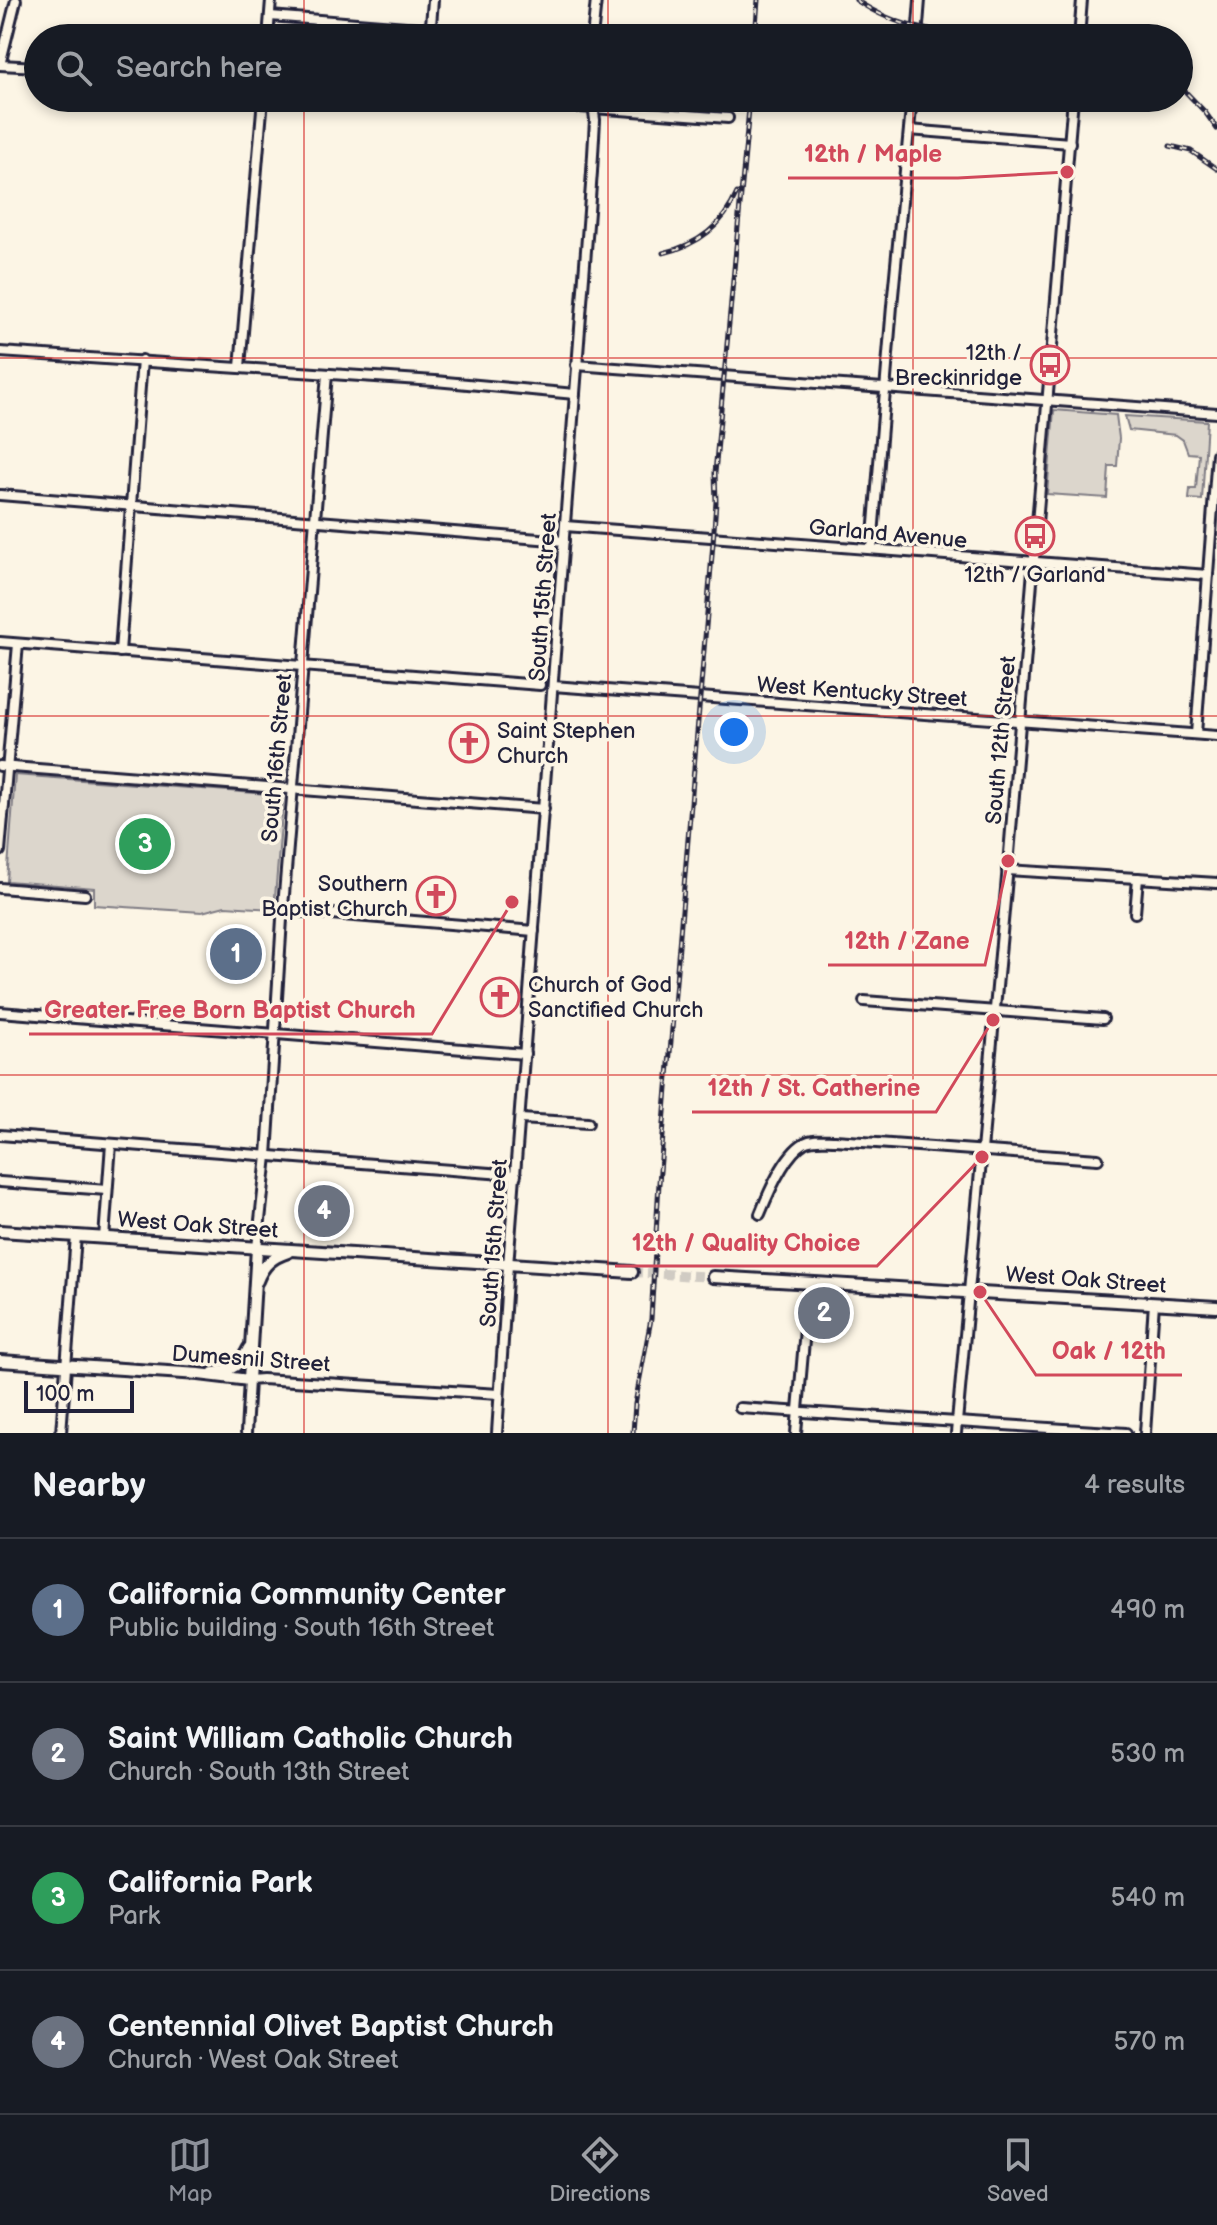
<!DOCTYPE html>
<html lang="en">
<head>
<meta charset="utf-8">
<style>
	body { margin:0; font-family:"Balsamiq Sans",sans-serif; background:#242831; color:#f1f3f6 }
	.scale { position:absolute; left:24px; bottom:20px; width:110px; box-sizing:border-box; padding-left:8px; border:4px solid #22223b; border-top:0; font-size:22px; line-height:28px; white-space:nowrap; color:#22223b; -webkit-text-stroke:6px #fcf5e5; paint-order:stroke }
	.you { position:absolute; left:734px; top:732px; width:28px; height:28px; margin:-20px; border:6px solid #fff; border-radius:50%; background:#1a73e8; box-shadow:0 0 0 12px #1a73e833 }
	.badge { display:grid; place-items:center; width:52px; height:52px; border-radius:50%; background:#8c9099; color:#fff; font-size:26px; font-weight:700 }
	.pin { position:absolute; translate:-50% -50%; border:4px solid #fff; box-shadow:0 2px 8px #0006 }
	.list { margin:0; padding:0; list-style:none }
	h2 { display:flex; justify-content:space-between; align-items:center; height:104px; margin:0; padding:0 32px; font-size:34px }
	h2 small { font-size:26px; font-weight:400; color:#9ea1a6 }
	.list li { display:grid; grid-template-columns:52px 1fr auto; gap:24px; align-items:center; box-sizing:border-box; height:144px; padding:0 32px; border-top:2px solid #363941 }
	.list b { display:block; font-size:30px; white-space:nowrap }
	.list p { margin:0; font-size:26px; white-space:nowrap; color:#9ea1a6 }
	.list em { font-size:26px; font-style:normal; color:#9ea1a6 }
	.icon { flex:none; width:44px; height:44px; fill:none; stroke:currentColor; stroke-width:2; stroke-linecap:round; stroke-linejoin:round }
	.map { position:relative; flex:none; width:1217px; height:1433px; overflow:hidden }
	.search { position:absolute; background:#171b24; box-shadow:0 4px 12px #0003; left:24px; right:24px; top:24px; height:88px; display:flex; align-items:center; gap:20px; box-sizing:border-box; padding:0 28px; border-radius:44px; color:#9ea1a6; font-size:30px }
	.sheet { height:680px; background:#171b24 }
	nav { display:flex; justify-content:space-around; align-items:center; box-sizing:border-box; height:112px; border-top:2px solid #363941; background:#171b24; font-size:22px; color:#9ea1a6 }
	nav a { display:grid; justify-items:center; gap:4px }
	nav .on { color:#8c9099 }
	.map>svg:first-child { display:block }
	.green { fill:#dcd6cc; stroke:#7f7c84; stroke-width:2 }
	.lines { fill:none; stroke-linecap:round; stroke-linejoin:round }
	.major-tunnel { stroke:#d0cbc3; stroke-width:10; stroke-dasharray:10 5; stroke-linecap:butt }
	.minor-casing { stroke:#22223b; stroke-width:14 }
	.major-casing { stroke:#22223b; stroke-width:16 }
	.minor { stroke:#fcf5e5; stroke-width:8 }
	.major { stroke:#fcf5e5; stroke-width:10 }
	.rail-casing { stroke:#22223b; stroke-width:5 }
	.rail { stroke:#fcf5e5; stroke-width:2; stroke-dasharray:6; stroke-linecap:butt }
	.grid { fill:none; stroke:#d62828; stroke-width:2; stroke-opacity:0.55 }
	.labels { text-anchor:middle; stroke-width:7; stroke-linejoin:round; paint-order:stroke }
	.poi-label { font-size:22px; fill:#22223b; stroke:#fcf5e5; text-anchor:end }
	.street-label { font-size:22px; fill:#22223b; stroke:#fcf5e5 }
	.leader { fill:none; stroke:#d1495b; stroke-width:3 }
	.callout-dot { fill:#d1495b; stroke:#fcf5e5; stroke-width:3 }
	.callout-label { font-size:24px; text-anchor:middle; font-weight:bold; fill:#d1495b; stroke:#fcf5e5; stroke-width:7; stroke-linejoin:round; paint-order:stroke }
</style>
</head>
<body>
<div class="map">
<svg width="1217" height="1433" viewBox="0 0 1217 1433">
	<rect width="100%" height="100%" fill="#fcf5e5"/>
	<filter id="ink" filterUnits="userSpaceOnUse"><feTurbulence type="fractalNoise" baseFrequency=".0125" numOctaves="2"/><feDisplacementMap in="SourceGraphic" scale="16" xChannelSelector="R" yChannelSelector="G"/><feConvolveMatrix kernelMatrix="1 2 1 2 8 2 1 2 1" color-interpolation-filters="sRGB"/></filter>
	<g filter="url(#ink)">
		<g class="green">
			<polygon points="1054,410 1116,415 1119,438 1117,466 1109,466 1107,498 1047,494"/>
			<polygon points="1125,416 1207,421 1202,500 1189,499 1190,489 1196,489 1199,454 1188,453 1183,440 1176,435 1129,430"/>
			<polygon points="15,775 281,795 283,800 274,909 225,906 202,912 94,905 94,888 7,881"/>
		</g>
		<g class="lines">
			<polyline class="major-tunnel" points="632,1272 713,1277"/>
			<defs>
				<g id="minor">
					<polyline points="270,16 431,29"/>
					<polyline points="268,38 271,0"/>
					<polyline points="430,38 433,0"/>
					<polyline points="592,38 596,0"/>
					<polyline points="917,38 920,0"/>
					<polyline points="1079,38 1082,0"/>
					<polyline points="0,65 16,0"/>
					<polyline points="0,65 38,67"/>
					<polyline points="458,98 728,118"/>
					<polyline points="909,130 1070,143"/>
					<polyline points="0,352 435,381 575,394"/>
					<polyline points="576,365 1217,413"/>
					<polyline points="240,367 263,98"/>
					<polyline points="0,495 564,541"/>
					<polyline points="565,526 1208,575"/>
					<polyline points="872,548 892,306 912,98"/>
					<polyline points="0,642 540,685"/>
					<polyline points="120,652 142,360"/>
					<polyline points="553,686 1217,736"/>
					<polyline points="1196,734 1217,454"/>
					<polyline points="0,766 544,809"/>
					<polyline points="0,851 18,644"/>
					<polyline points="1007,870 1217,883"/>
					<polyline points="0,888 85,895"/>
					<polyline points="283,910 534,931"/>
					<polyline points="1135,913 1138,878"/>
					<polyline points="864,1001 1103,1019"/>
					<polyline points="0,1012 525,1054"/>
					<polyline points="520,1119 588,1123"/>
					<polyline points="0,1135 516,1175"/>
					<polyline points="0,1182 107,1190"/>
					<path d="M760,1214C768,1194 784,1155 804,1143C813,1138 825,1140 835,1140L1098,1159"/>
					<polyline points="104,1238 111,1144"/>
					<polyline points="257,1248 267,1156 282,919 327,374"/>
					<polyline points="740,1408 1126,1433"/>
					<polyline points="61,1433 76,1236"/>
					<polyline points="246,1433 249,1380 262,1379 499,1394"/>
					<polyline points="497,1433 507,1279 592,172 595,120 592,98"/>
					<polyline points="796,1433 809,1283"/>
					<polyline points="956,1433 1006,889 1073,98"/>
					<polyline points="1145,1433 1154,1303"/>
				</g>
				<g id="major">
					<polyline points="0,1231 632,1272"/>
					<polyline points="713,1277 1217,1307"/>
					<path d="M257,1281C263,1265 272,1257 288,1252"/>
					<polyline points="0,1361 199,1374 249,1380 257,1248"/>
					<path d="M213,1373C231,1371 241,1365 249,1348"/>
				</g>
			</defs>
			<use href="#minor" class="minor-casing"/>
			<use href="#major" class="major-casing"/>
			<use href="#minor" class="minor"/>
			<use href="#major" class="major"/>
			<defs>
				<g id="rail">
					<path d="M856,0C904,33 951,34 1007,38"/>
					<polyline points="755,38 758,0"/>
					<polyline points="1179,85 1205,112 1217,129"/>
					<polyline points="1170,146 1191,151 1217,169"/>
					<path d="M663,253C698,245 723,226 737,193"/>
					<polyline points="633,1433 635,1404 651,1319 659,1183 713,543 716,502 715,473 750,98"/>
				</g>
			</defs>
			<use href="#rail" class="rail-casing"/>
			<use href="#rail" class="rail"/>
		</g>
	</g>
	<path class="grid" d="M304,0V38M608,0V38M913,0V38M304,98V1433M608,98V1433M913,98V1433M0,358H1217M0,716H1217M0,1075H1217"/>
	<defs>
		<symbol id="bus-ring" viewBox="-11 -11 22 22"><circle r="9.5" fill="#fcf5e5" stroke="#d1495b" stroke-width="1.5"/><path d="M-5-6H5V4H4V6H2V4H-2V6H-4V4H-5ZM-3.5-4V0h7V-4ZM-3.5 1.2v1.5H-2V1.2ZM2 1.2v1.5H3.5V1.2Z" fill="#d1495b"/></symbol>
		<symbol id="church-ring" viewBox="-11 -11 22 22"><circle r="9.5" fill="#fcf5e5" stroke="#d1495b" stroke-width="1.5"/><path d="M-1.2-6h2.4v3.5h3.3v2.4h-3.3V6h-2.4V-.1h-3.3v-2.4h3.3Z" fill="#d1495b"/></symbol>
	</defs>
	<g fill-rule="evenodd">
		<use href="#bus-ring" x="1028" y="343" width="44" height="44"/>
		<use href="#bus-ring" x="1013" y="514" width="44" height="44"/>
		<use href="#church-ring" x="447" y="721" width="44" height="44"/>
		<use href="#church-ring" x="414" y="874" width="44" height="44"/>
		<use href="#church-ring" x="478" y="975" width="44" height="44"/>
	</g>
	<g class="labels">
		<g class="poi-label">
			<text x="1022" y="360">12th /<tspan x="1022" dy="25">Breckinridge</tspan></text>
			<text x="1035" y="582" text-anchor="middle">12th / Garland</text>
			<text x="497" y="738" text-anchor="start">Saint Stephen<tspan x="497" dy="25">Church</tspan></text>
			<text x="408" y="891">Southern<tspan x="408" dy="25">Baptist Church</tspan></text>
			<text x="528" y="992" text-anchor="start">Church of God<tspan x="528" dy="25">Sanctified Church</tspan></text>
		</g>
		<g class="street-label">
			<text transform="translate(888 533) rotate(5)" y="8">Garland Avenue</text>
			<text transform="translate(542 597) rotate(-86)" y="8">South 15th Street</text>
			<text transform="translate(862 691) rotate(4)" y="8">West Kentucky Street</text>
			<text transform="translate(1000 740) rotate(-85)" y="8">South 12th Street</text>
			<text transform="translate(276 758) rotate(-85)" y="8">South 16th Street</text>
			<text transform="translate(198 1224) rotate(4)" y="8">West Oak Street</text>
			<text transform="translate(493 1243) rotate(-86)" y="8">South 15th Street</text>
			<text transform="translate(1086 1279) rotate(4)" y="8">West Oak Street</text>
			<text transform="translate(251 1358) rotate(4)" y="8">Dumesnil Street</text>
		</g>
	</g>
	<path class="leader" d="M1067 172L958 178H788M1008 861L985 965H828M512 902L432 1034H29M993 1020L936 1112H692M982 1157L877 1266H615M980 1292L1036 1375H1182"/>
	<g class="callout-dot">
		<circle cx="1067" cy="172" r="8"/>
		<circle cx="1008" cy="861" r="8"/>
		<circle cx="512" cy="902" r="8"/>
		<circle cx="993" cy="1020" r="8"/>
		<circle cx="982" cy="1157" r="8"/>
		<circle cx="980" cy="1292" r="8"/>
	</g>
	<g class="callout-label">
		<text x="873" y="162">12th / Maple</text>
		<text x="907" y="949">12th / Zane</text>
		<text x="230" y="1018">Greater Free Born Baptist Church</text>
		<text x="814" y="1096">12th / St. Catherine</text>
		<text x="746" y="1251">12th / Quality Choice</text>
		<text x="1109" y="1359">Oak / 12th</text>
	</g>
</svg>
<div class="scale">100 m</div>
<div class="you"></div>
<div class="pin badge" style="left:236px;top:954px;background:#5c6f8a">1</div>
<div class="pin badge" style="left:824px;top:1313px;background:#6b7280">2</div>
<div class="pin badge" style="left:145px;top:844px;background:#2e9e5b">3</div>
<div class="pin badge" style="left:324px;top:1211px;background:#6b7280">4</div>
<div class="search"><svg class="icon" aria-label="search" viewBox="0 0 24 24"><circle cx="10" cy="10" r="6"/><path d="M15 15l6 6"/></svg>Search here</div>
</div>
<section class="sheet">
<h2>Nearby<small>4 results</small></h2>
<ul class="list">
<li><span class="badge" style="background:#5c6f8a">1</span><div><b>California Community Center</b><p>Public building · South 16th Street</p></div><em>490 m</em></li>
<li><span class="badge" style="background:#6b7280">2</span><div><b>Saint William Catholic Church</b><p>Church · South 13th Street</p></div><em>530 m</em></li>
<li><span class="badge" style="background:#2e9e5b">3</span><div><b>California Park</b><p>Park</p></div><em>540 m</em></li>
<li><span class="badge" style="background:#6b7280">4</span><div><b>Centennial Olivet Baptist Church</b><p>Church · West Oak Street</p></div><em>570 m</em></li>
</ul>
</section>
<nav>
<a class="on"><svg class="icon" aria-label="map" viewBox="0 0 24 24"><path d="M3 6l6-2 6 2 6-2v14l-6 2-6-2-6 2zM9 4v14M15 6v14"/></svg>Map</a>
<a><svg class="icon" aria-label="directions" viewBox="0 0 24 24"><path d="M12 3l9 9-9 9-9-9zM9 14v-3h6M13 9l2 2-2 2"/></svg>Directions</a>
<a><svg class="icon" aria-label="saved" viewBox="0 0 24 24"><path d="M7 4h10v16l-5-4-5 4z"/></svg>Saved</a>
</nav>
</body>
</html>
